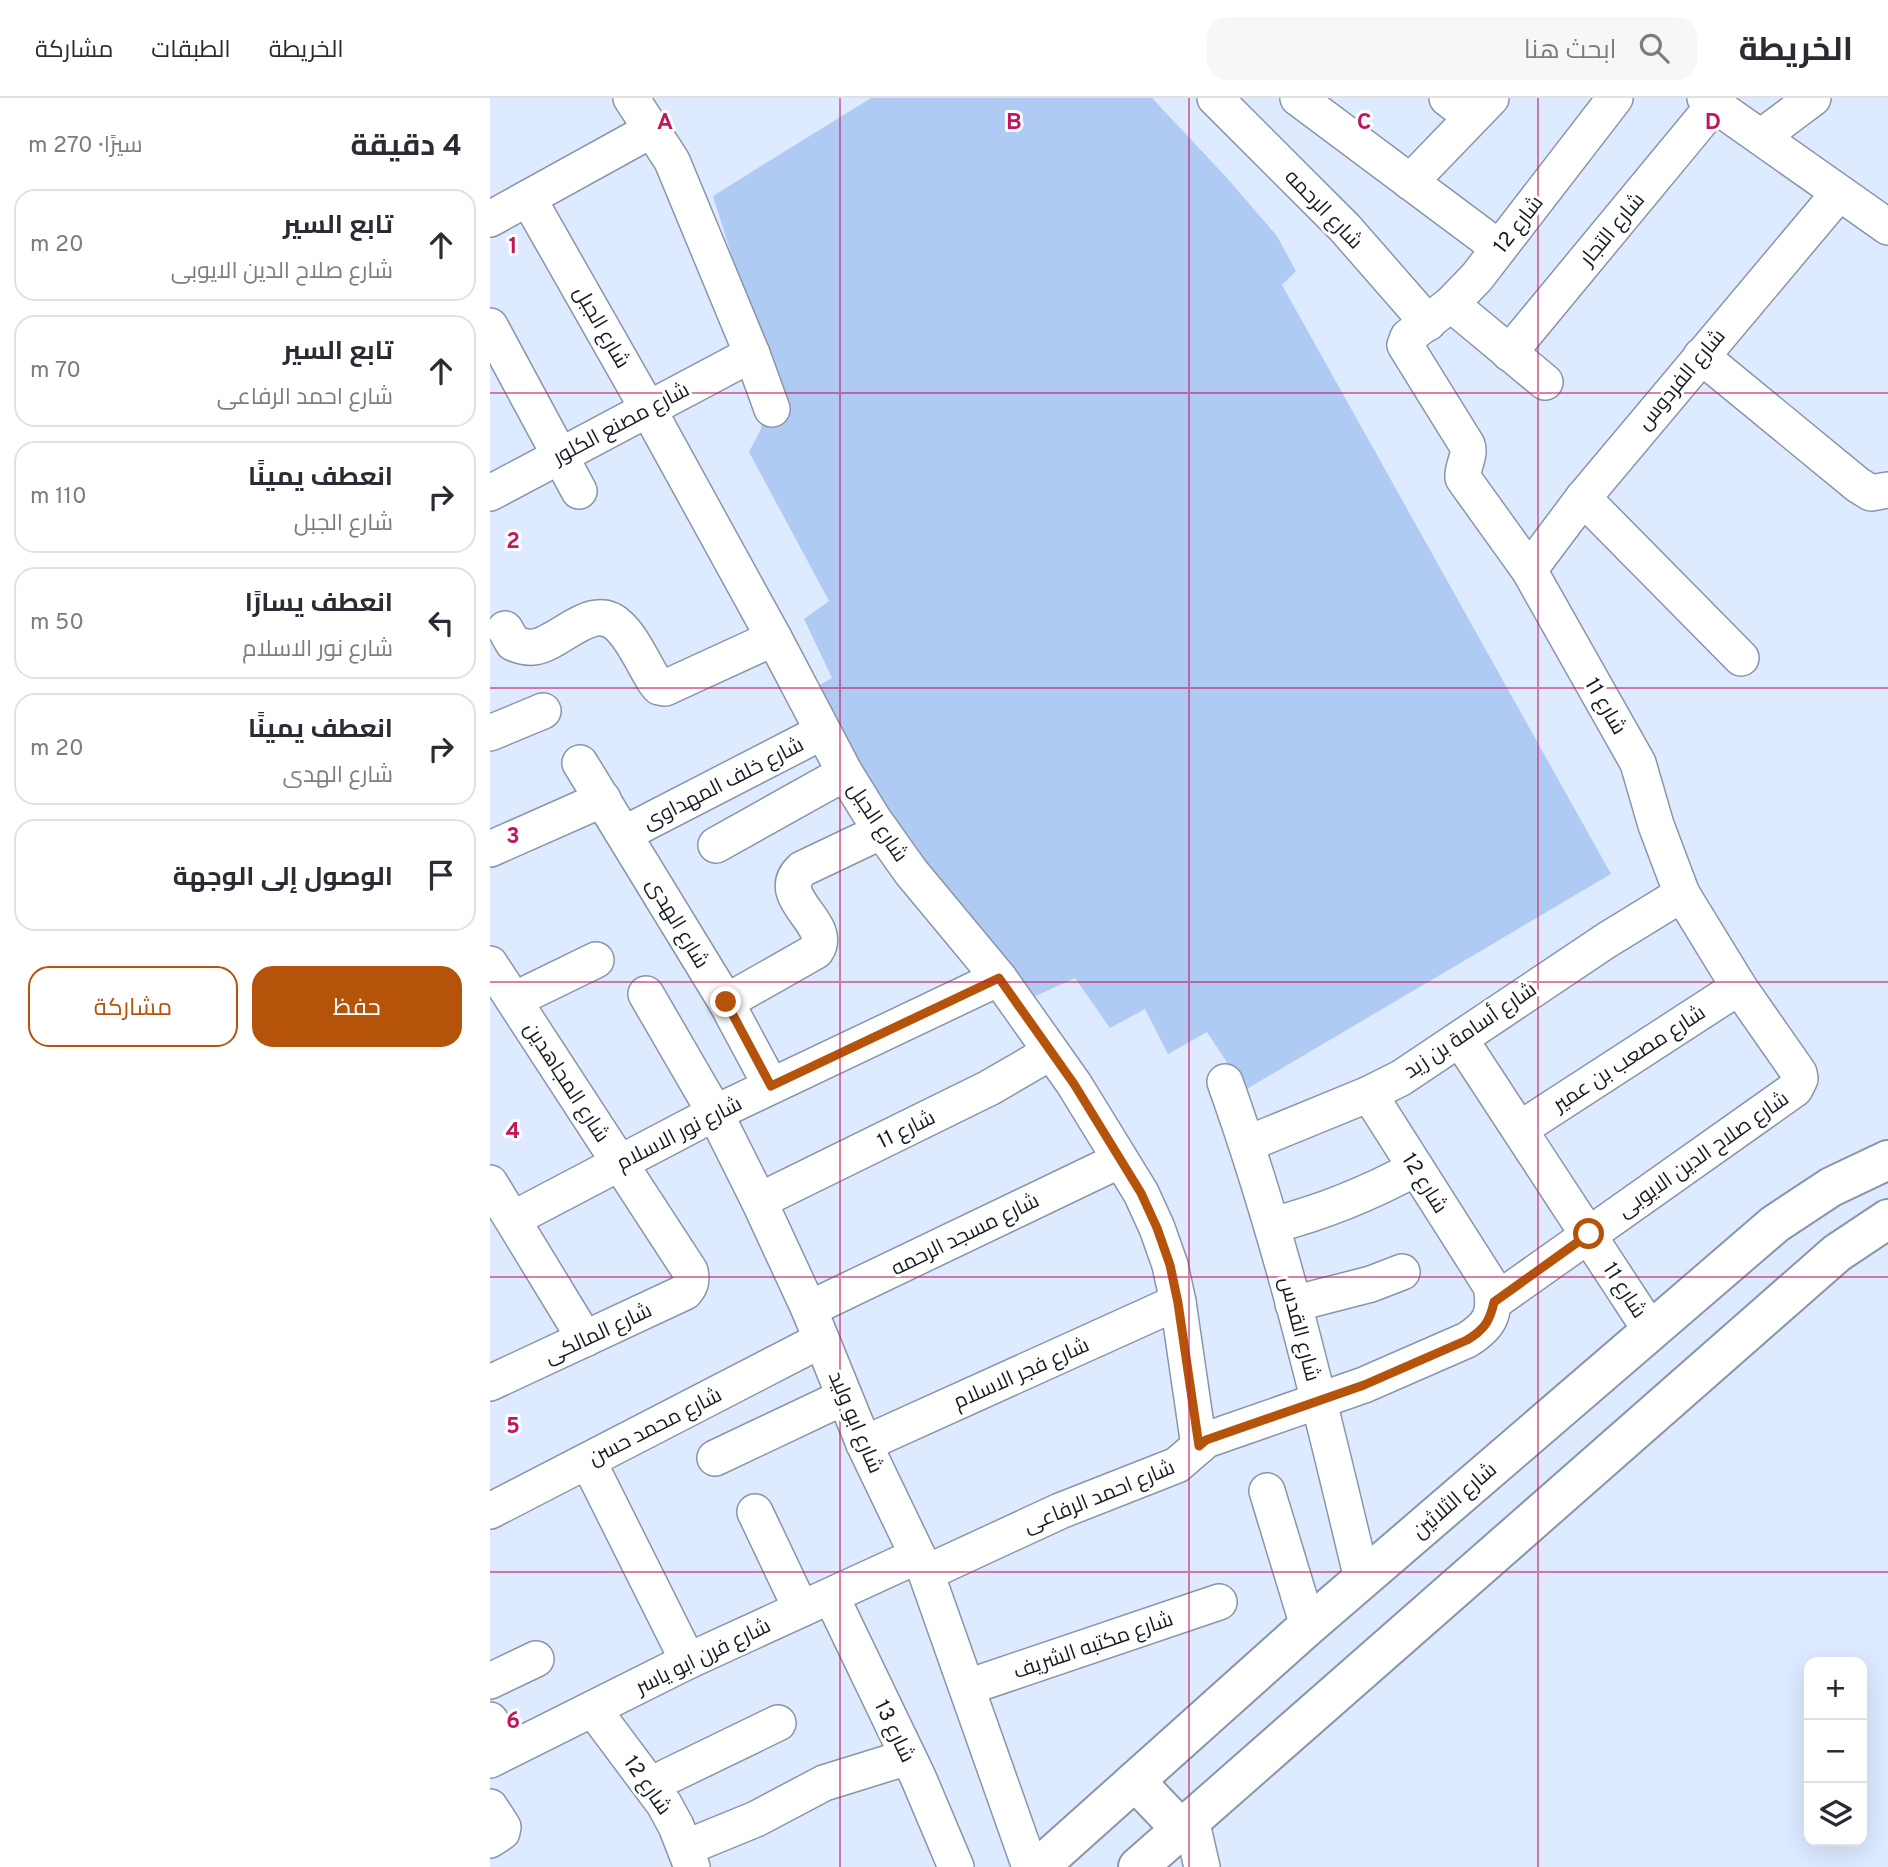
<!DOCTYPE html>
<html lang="ar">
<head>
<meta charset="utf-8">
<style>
	body { margin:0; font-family:Overpass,Cairo,sans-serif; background:#f7f7f7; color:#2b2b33; direction:rtl }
	.controls { position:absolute; right:21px; bottom:21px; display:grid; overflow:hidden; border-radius:14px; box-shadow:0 7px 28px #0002 }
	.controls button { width:63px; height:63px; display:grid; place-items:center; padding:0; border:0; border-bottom:2px solid #e1e1e2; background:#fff; color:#2b2b33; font:35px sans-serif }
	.stop { position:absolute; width:21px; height:21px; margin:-16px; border:5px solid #b45309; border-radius:50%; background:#fff }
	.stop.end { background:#b45309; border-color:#fff; box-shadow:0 2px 7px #0008 }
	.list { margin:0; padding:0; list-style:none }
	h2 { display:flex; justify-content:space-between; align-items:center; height:91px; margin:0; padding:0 28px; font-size:30px }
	h2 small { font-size:23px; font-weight:400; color:#7c7c81 }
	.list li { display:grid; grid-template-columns:46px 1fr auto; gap:21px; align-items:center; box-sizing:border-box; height:112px; margin:0 14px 14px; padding:0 14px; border:2px solid #e1e1e2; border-radius:21px }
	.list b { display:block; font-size:26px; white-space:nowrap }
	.list p { margin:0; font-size:23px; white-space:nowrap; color:#7c7c81 }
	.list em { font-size:23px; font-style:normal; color:#7c7c81 }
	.actions { display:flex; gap:14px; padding:21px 28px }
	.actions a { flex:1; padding:16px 0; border:2px solid #b45309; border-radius:21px; text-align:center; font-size:24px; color:#b45309 }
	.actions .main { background:#b45309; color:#fff }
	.icon { flex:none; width:38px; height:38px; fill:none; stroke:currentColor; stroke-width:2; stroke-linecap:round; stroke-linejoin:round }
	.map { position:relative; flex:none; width:1398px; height:1769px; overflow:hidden; direction:ltr }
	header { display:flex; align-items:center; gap:42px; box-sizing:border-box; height:98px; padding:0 35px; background:#fff; border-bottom:2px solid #e1e1e2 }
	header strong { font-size:33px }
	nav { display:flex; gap:38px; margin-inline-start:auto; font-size:24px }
	.search { width:490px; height:63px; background:#f7f7f7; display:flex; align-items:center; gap:18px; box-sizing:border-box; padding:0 24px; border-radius:21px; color:#7c7c81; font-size:26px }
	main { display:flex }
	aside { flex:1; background:#fff }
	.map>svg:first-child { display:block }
	.green { fill:#afcbf4 }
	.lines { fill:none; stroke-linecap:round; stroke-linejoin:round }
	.street-casing { stroke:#8995a8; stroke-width:38 }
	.secondary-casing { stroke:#8995a8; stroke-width:42 }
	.street { stroke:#fff; stroke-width:35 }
	.secondary { stroke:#fff; stroke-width:38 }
	.route { stroke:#b45309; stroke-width:9 }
	.grid { fill:none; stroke:#c2185b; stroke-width:2; stroke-opacity:0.55 }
	.labels { text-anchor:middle; stroke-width:6; stroke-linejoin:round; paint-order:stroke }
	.street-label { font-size:21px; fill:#171c23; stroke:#fff }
	.grid-label { font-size:23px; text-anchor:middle; font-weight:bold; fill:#c2185b; stroke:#fff; stroke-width:6; stroke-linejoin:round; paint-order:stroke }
</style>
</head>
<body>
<header>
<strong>الخريطة</strong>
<div class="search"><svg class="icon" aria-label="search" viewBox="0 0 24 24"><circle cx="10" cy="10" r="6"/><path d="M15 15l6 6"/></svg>ابحث هنا</div>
<nav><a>الخريطة</a><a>الطبقات</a><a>مشاركة</a></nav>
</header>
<main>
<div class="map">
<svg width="1398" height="1769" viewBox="0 0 1398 1769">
	<rect width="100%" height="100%" fill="#ddeaff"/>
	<polygon class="green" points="381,0 662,0 737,80 787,138 806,173 792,187 1121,776 755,992 717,934 678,956 655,911 620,930 585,880 526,907 314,596 342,580 314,521 339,503 259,354 271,331 274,312 249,181 223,98"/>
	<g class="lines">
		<defs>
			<g id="street">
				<polyline points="141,0 182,63 262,256 282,311"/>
				<polyline points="725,0 855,130 938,225"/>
				<polyline points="808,0 1009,150"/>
				<polyline points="957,0 982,19"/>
				<polyline points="1215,0 1398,129"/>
				<polyline points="1271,39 1323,0"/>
				<polyline points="920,84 1001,0"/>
				<polyline points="38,100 158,311 284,540 355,675 384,722 421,774 509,880 584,986 651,1095 667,1130 680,1167 688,1204 709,1348"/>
				<polyline points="0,121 163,31"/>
				<polyline points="961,206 1055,284"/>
				<polyline points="0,228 89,393"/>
				<polyline points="1019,255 1224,7"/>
				<polyline points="1211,258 1368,387 1381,395 1398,392"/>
				<polyline points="0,395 262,256"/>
				<polyline points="1093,400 1251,560"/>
				<polyline points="1039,472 1093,400 1349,95"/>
				<path d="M15,531L23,545C30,548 36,550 44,549C71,545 103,502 129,528C144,542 154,567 165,584L169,589L175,590L284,540"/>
				<polyline points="0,635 53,613"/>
				<polyline points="90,665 236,904 281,988"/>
				<polyline points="134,736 332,634"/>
				<polyline points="226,747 355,675"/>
				<polyline points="0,751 113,701"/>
				<path d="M0,866L200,1173C202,1182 201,1187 195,1194L0,1285"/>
				<polyline points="156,896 225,1015 269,1103 319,1211 374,1346 436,1475 540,1769"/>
				<polyline points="24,902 106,862"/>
				<path d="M236,904L326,853C345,825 281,800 312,771L392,733"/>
				<polyline points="970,941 1161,1233"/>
				<path d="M735,984C793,1146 832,1314 872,1481"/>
				<polyline points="1030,1031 1249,889"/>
				<polyline points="757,1046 879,996 911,980 1117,842 1192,796"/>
				<polyline points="0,1085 95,1241"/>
				<polyline points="269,1103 499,990 561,954"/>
				<polyline points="23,1121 225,1015 509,880"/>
				<path d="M783,1127C834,1114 880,1095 926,1070"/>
				<path d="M1004,1204L1305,991L1310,981L1309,975L1249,889L1192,796L1166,727L1148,665L1039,472L973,380C972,368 981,358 977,347L915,247L918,239L961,206L987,179L1125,0"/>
				<polyline points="803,1206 881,1186 912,1174"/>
				<polyline points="319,1211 630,1062"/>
				<polyline points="374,1346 688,1204"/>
				<polyline points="225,1360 354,1299"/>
				<polyline points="98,1363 198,1563"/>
				<polyline points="777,1393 818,1528"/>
				<polyline points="0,1413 331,1242"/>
				<polyline points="265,1414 311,1511"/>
				<path d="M436,1475L570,1413L687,1367L716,1342L874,1287L977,1242C1001,1227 1006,1215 1001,1188L879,996"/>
				<polyline points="341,1498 428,1679 466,1769"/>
				<polyline points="0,1583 46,1561"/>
				<polyline points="478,1589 729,1504"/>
				<polyline points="103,1611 174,1706 186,1728 202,1769"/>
				<polyline points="0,1622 19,1652"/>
				<polyline points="0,1662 198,1563 427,1458"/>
				<polyline points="160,1687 288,1625"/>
				<polyline points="0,1709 13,1729 12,1734 0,1742"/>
				<polyline points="701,1721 712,1769"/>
				<polyline points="195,1750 266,1721 334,1685 418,1659"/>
			</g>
			<g id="secondary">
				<polyline points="645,1683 690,1730"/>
				<polyline points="549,1769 818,1528 1285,1126 1341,1089 1398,1062"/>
				<polyline points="648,1769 1347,1155 1398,1121"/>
			</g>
		</defs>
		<use href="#street" class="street-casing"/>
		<use href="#secondary" class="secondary-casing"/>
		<use href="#street" class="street"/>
		<use href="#secondary" class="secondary"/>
	</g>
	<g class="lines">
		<path class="route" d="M236,904L281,988L509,880L584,986L651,1095L667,1130L680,1167L688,1205L709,1348L716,1342L874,1287L977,1242C994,1232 1000,1223 1004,1204L1099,1136"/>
	</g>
	<path class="grid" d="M350,0V1769M699,0V1769M1048,0V1769M0,295H1398M0,590H1398M0,884H1398M0,1179H1398M0,1474H1398"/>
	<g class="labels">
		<g class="street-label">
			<text transform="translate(834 111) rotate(46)" y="7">شارع الرحمه</text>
			<text transform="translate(1028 126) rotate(-52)" y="7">شارع 12</text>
			<text transform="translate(1122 131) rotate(-50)" y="7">شارع التجار</text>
			<text transform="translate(112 229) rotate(60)" y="7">شارع الجبل</text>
			<text transform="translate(1191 281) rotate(-50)" y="7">شارع الفردوس</text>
			<text transform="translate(131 325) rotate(-28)" y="7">شارع مصنع الكلور</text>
			<text transform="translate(1116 608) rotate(60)" y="7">شارع 11</text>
			<text transform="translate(233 685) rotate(-27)" y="7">شارع خلف المهداوى</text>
			<text transform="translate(388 724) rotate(56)" y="7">شارع الجبل</text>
			<text transform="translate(188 825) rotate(59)" y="7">شارع الهدى</text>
			<text transform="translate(980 932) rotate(-34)" y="7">شارع أسامة بن زيد</text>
			<text transform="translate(1139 960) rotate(-33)" y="7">شارع مصعب بن عمير</text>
			<text transform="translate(77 984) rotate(57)" y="7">شارع المجاهدين</text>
			<text transform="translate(416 1031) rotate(-26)" y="7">شارع 11</text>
			<text transform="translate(189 1035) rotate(-27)" y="7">شارع نور الاسلام</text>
			<text transform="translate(1213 1056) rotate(-35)" y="7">شارع صلاح الدين الايوبى</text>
			<text transform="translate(935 1085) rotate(58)" y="7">شارع 12</text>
			<text transform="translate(475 1136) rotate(-26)" y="7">شارع مسجد الرحمه</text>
			<text transform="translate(1135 1192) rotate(57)" y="7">شارع 11</text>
			<text transform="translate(810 1231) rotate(75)" y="7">شارع القدس</text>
			<text transform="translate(108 1235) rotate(-25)" y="7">شارع المالكى</text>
			<text transform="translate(531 1275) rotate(-24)" y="7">شارع فجر الاسلام</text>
			<text transform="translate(366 1324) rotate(67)" y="7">شارع ابو وليد</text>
			<text transform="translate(165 1328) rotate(-27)" y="7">شارع محمد حسن</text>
			<text transform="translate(609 1398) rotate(-22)" y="7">شارع احمد الرفاعى</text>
			<text transform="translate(964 1402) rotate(-41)" y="7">شارع الثلاثين</text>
			<text transform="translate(603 1547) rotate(-19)" y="7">شارع مكتبه الشريف</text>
			<text transform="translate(213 1558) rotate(-26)" y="7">شارع فرن ابو ياسر</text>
			<text transform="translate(405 1633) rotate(64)" y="7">شارع 13</text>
			<text transform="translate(158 1687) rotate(55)" y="7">شارع 12</text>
		</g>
	</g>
	<g class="grid-label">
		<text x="175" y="31">A</text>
		<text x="524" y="31">B</text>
		<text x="874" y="31">C</text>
		<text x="1223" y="31">D</text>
		<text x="23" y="155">1</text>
		<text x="23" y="450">2</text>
		<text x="23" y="745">3</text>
		<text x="23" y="1040">4</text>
		<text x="23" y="1335">5</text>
		<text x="23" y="1630">6</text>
	</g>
</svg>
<div class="controls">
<button>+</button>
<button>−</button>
<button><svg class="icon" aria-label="layers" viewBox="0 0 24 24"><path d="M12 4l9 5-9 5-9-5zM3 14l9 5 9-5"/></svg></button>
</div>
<div class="stop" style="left:1099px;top:1136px"></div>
<div class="stop end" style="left:236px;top:904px"></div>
</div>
<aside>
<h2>4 دقيقة<small>سيرًا · 270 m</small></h2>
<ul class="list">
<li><svg class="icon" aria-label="ahead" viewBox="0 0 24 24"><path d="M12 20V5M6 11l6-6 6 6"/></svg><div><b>تابع السير</b><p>شارع صلاح الدين الايوبى</p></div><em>20 m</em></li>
<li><svg class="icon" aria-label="ahead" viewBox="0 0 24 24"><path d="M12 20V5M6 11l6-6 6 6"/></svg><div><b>تابع السير</b><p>شارع احمد الرفاعى</p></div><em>70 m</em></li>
<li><svg class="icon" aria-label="right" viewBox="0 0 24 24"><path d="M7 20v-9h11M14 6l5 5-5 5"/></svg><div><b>انعطف يمينًا</b><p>شارع الجبل</p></div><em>110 m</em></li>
<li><svg class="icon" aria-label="left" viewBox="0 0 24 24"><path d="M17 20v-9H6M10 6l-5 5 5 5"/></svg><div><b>انعطف يسارًا</b><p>شارع نور الاسلام</p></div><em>50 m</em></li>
<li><svg class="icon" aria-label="right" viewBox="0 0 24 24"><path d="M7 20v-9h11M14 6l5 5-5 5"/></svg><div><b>انعطف يمينًا</b><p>شارع الهدى</p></div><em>20 m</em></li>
<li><svg class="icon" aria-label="arrive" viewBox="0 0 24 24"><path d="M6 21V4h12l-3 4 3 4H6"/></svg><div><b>الوصول إلى الوجهة</b></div></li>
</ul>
<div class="actions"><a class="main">حفظ</a><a>مشاركة</a></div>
</aside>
</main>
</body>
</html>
